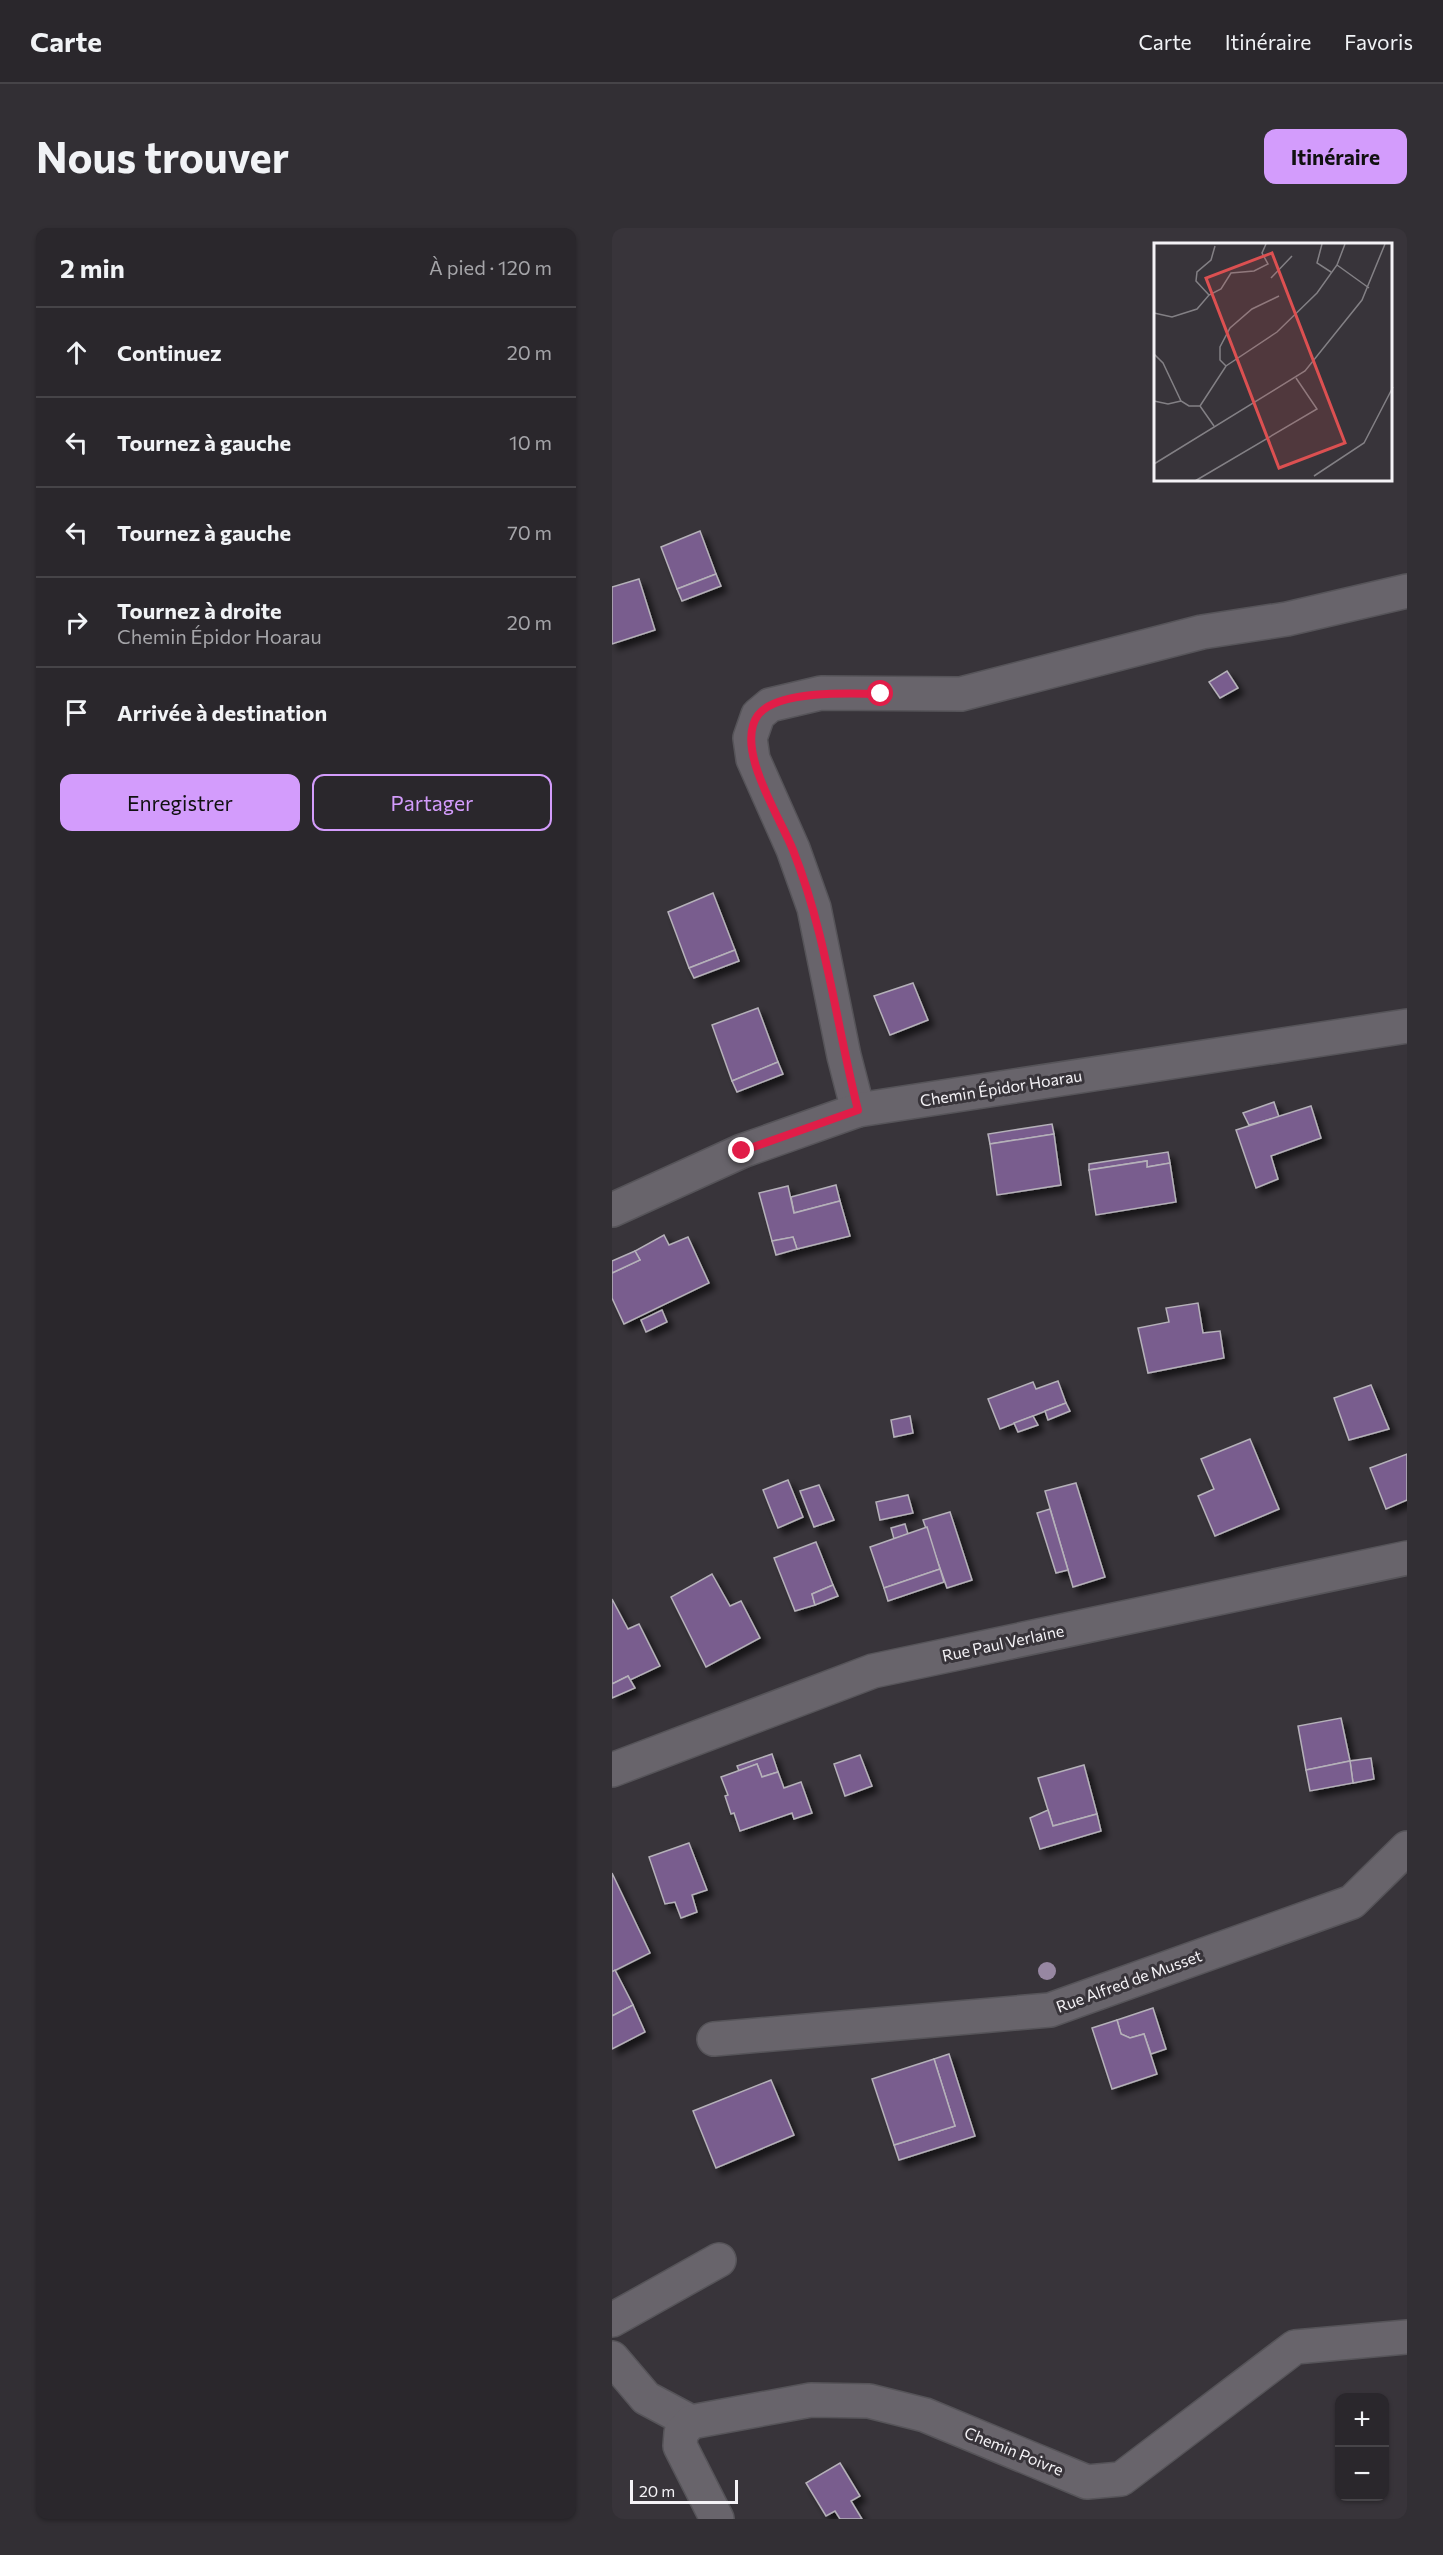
<!DOCTYPE html>
<html lang="fr">
<head>
<meta charset="utf-8">
<style>
	body { margin:0; font-family:Commissioner,sans-serif; background:#322f34; color:#f1f3f6 }
	.controls { position:absolute; right:18px; bottom:18px; display:grid; overflow:hidden; border-radius:12px; box-shadow:0 2px 4px #0004 }
	.controls button { width:54px; height:54px; display:grid; place-items:center; padding:0; border:0; border-bottom:2px solid #464448; background:#2a272c; color:#f1f3f6; font:30px sans-serif }
	.scale { position:absolute; left:18px; bottom:15px; width:108px; box-sizing:border-box; padding-left:6px; border:3px solid #f4f2f6; border-top:0; font-size:16px; line-height:21px; white-space:nowrap; color:#f4f2f6; -webkit-text-stroke:4px #38343a; paint-order:stroke }
	.stop { position:absolute; width:18px; height:18px; margin:-14px; border:4px solid #e11d48; border-radius:50%; background:#fff }
	.stop.end { background:#e11d48; border-color:#fff; box-shadow:0 2px 6px #0008 }
	.list { margin:0; padding:0; list-style:none }
	h2 { display:flex; justify-content:space-between; align-items:center; height:78px; margin:0; padding:0 24px; font-size:26px }
	h2 small { font-size:20px; font-weight:400; color:#a5a5a9 }
	.list li { display:grid; grid-template-columns:39px 1fr auto; gap:18px; align-items:center; box-sizing:border-box; height:90px; padding:0 24px; border-top:2px solid #464448 }
	.list b { display:block; font-size:22px; white-space:nowrap }
	.list p { margin:0; font-size:20px; white-space:nowrap; color:#a5a5a9 }
	.list em { font-size:20px; font-style:normal; color:#a5a5a9 }
	.actions { display:flex; gap:12px; padding:18px 24px }
	.actions a { flex:1; padding:14px 0; border:2px solid #d39cfc; border-radius:12px; text-align:center; font-size:21px; color:#d39cfc }
	.actions .main { background:#d39cfc; color:#111 }
	.icon { flex:none; width:33px; height:33px; fill:none; stroke:currentColor; stroke-width:2; stroke-linecap:round; stroke-linejoin:round }
	.map { position:relative; flex:none; width:795px; height:2291px; overflow:hidden; border-radius:12px }
	header { display:flex; align-items:center; gap:36px; box-sizing:border-box; height:84px; padding:0 30px; background:#2a272c; border-bottom:2px solid #464448 }
	header strong { font-size:28px }
	nav { display:flex; gap:33px; margin-inline-start:auto; font-size:21px }
	.intro { display:flex; align-items:center; justify-content:space-between; box-sizing:border-box; height:144px; padding:0 36px }
	h1 { margin:0; font-size:42px }
	.button { padding:15px 27px; border-radius:12px; background:#d39cfc; color:#111; font-size:21px; font-weight:700 }
	main { display:flex; gap:36px; padding:0 36px }
	aside { flex:1; background:#2a272c; border-radius:12px; box-shadow:0 2px 4px #0004 }
	.map>svg:first-child { display:block }
	.building { fill:#795d8e; stroke:#b5b1b9; stroke-width:1.5; filter:url(#shadow) }
	.lines { fill:none; stroke-linecap:round; stroke-linejoin:round }
	.minor-casing { stroke:#565459; stroke-width:36 }
	.minor { stroke:#68646b; stroke-width:33 }
	.tree { fill:#9787a2 }
	.route { stroke:#e11d48; stroke-width:8 }
	.labels { text-anchor:middle; stroke-width:6; stroke-linejoin:round; paint-order:stroke }
	.street-label { font-size:16px; fill:#f4f2f6; stroke:#38343a }
	.inset-road { fill:none; stroke:#838085; stroke-width:1.5 }
	.view { fill:#dc5051; fill-opacity:0.15; stroke:#dc5051; stroke-width:3 }
	.inset-edge { fill:none; stroke:#f4f2f6; stroke-width:3 }
</style>
</head>
<body>
<header>
<strong>Carte</strong>
<nav><a>Carte</a><a>Itinéraire</a><a>Favoris</a></nav>
</header>
<div class="intro"><h1>Nous trouver</h1><a class="button">Itinéraire</a></div>
<main>
<aside>
<h2>2 min<small>À pied · 120 m</small></h2>
<ul class="list">
<li><svg class="icon" aria-label="ahead" viewBox="0 0 24 24"><path d="M12 20V5M6 11l6-6 6 6"/></svg><div><b>Continuez</b></div><em>20 m</em></li>
<li><svg class="icon" aria-label="left" viewBox="0 0 24 24"><path d="M17 20v-9H6M10 6l-5 5 5 5"/></svg><div><b>Tournez à gauche</b></div><em>10 m</em></li>
<li><svg class="icon" aria-label="left" viewBox="0 0 24 24"><path d="M17 20v-9H6M10 6l-5 5 5 5"/></svg><div><b>Tournez à gauche</b></div><em>70 m</em></li>
<li><svg class="icon" aria-label="right" viewBox="0 0 24 24"><path d="M7 20v-9h11M14 6l5 5-5 5"/></svg><div><b>Tournez à droite</b><p>Chemin Épidor Hoarau</p></div><em>20 m</em></li>
<li><svg class="icon" aria-label="arrive" viewBox="0 0 24 24"><path d="M6 21V4h12l-3 4 3 4H6"/></svg><div><b>Arrivée à destination</b></div></li>
</ul>
<div class="actions"><a class="main">Enregistrer</a><a>Partager</a></div>
</aside>
<div class="map">
<svg width="795" height="2291" viewBox="0 0 795 2291">
	<defs>
		<filter id="shadow"><feDropShadow dx="5.5" dy="5.5" stdDeviation="3" flood-color="#0009"/></filter>
	</defs>
	<rect width="100%" height="100%" fill="#38343a"/>
	<g class="building">
		<polygon points="88,303 104,346 65,361 49,319"/>
		<polygon points="104,346 109,358 70,373 65,361"/>
		<polygon points="27,351 43,402 0,416 0,359"/>
		<polygon points="615,443 626,460 608,470 597,454"/>
		<polygon points="101,665 123,722 77,740 56,684"/>
		<polygon points="123,722 127,733 82,750 77,740"/>
		<polygon points="301,755 316,792 278,807 262,768"/>
		<polygon points="146,780 166,834 120,853 100,797"/>
		<polygon points="166,834 171,846 125,864 120,853"/>
		<polygon points="662,874 667,889 637,897 631,885"/>
		<polygon points="699,878 709,910 659,928 666,951 644,960 624,902"/>
		<polygon points="440,896 442,906 378,916 376,906"/>
		<polygon points="442,906 449,957 385,967 378,916"/>
		<polygon points="556,924 558,935 535,939 535,933 477,942 477,936"/>
		<polygon points="535,933 535,939 558,935 564,974 484,987 477,942"/>
		<polygon points="224,957 228,973 182,985 179,969"/>
		<polygon points="176,958 182,985 228,973 238,1008 185,1021 181,1009 160,1013 147,965"/>
		<polygon points="52,1007 57,1017 76,1009 97,1055 12,1096 0,1070 0,1045 28,1032 23,1023"/>
		<polygon points="181,1009 185,1021 164,1027 160,1013"/>
		<polygon points="23,1023 28,1032 0,1045 0,1033"/>
		<polygon points="586,1075 591,1105 608,1103 612,1130 536,1145 526,1100 557,1094 554,1080"/>
		<polygon points="50,1082 55,1094 34,1104 29,1092"/>
		<polygon points="446,1153 454,1175 388,1201 376,1171 421,1154 424,1161"/>
		<polygon points="759,1157 777,1201 737,1212 722,1170"/>
		<polygon points="454,1175 458,1183 436,1192 433,1183"/>
		<polygon points="298,1188 301,1205 282,1209 279,1192"/>
		<polygon points="421,1188 426,1197 406,1204 402,1195"/>
		<polygon points="638,1211 667,1281 603,1308 586,1268 602,1261 589,1231"/>
		<polygon points="795,1226 795,1272 774,1281 758,1240"/>
		<polygon points="176,1252 191,1289 166,1300 151,1262"/>
		<polygon points="464,1255 493,1349 461,1359 433,1263"/>
		<polygon points="207,1257 222,1292 202,1299 188,1263"/>
		<polygon points="296,1267 301,1285 268,1292 264,1274"/>
		<polygon points="438,1281 456,1342 444,1345 425,1285"/>
		<polygon points="338,1284 360,1352 335,1360 311,1292"/>
		<polygon points="293,1296 296,1306 282,1311 279,1300"/>
		<polygon points="315,1299 328,1341 272,1360 258,1319"/>
		<polygon points="204,1314 221,1357 200,1366 203,1377 183,1383 162,1330"/>
		<polygon points="328,1341 332,1354 276,1373 272,1360"/>
		<polygon points="100,1346 118,1378 129,1373 148,1410 94,1439 59,1369"/>
		<polygon points="221,1357 226,1368 203,1377 200,1366"/>
		<polygon points="0,1371 16,1401 27,1396 48,1438 18,1452 16,1448 0,1456"/>
		<polygon points="16,1448 23,1460 0,1470 0,1456"/>
		<polygon points="729,1490 738,1533 694,1542 686,1498"/>
		<polygon points="160,1526 166,1544 150,1549 145,1536 127,1543 125,1538"/>
		<polygon points="248,1527 260,1558 233,1568 222,1536"/>
		<polygon points="759,1530 762,1551 741,1555 738,1533"/>
		<polygon points="738,1533 741,1555 698,1563 694,1542"/>
		<polygon points="145,1536 150,1549 166,1544 172,1560 189,1554 200,1585 182,1591 180,1585 128,1603 122,1585 119,1586 113,1568 116,1567 109,1549"/>
		<polygon points="472,1537 485,1586 441,1598 426,1550"/>
		<polygon points="436,1582 441,1598 485,1586 489,1603 428,1621 418,1590"/>
		<polygon points="77,1615 95,1662 80,1667 85,1684 69,1690 63,1674 53,1676 37,1629"/>
		<polygon points="0,1645 38,1725 0,1744"/>
		<polygon points="3,1742 21,1777 0,1788 0,1744"/>
		<polygon points="21,1777 33,1804 0,1821 0,1788"/>
		<polygon points="541,1780 554,1821 539,1826 532,1806 518,1810 509,1806 505,1792"/>
		<polygon points="505,1792 509,1806 518,1810 532,1806 545,1846 500,1861 480,1800"/>
		<polygon points="337,1826 363,1908 287,1932 282,1917 343,1898 322,1831"/>
		<polygon points="322,1831 343,1898 282,1917 260,1851"/>
		<polygon points="159,1852 182,1907 104,1940 81,1883"/>
		<polygon points="228,2235 248,2268 239,2273 250,2291 228,2291 223,2283 214,2288 194,2255"/>
	</g>
	<g class="lines">
		<defs>
			<g id="minor">
				<polyline points="246,882 232,828 202,680 181,621 141,531 138,510 146,487 158,477 209,465 349,466 590,404 675,391 795,363"/>
				<polyline points="0,982 130,923 246,882 795,798"/>
				<polyline points="0,1542 261,1443 795,1330"/>
				<polyline points="102,1811 438,1782 740,1674 795,1620"/>
				<polyline points="0,2092 107,2032"/>
				<polyline points="0,2130 34,2170 79,2194"/>
				<polyline points="105,2291 68,2218 69,2205 79,2194 199,2172 257,2173 313,2187 475,2254 509,2251 683,2119 795,2109"/>
			</g>
		</defs>
		<use href="#minor" class="minor-casing"/>
		<use href="#minor" class="minor"/>
	</g>
	<circle class="tree" cx="435" cy="1743" r="9"/>
	<g class="lines">
		<path class="route" d="M130,923L246,882C224,795 214,705 181,622C168,589 122,520 146,487C165,462 240,465 269,466"/>
	</g>
	<g class="labels">
		<g class="street-label">
			<text transform="translate(389 860) rotate(-9)" y="6">Chemin Épidor Hoarau</text>
			<text transform="translate(391 1415) rotate(-12)" y="6">Rue Paul Verlaine</text>
			<text transform="translate(517 1753) rotate(-20)" y="6">Rue Alfred de Musset</text>
			<text transform="translate(402 2223) rotate(22)" y="6">Chemin Poivre</text>
		</g>
	</g>
	<g transform="translate(542 15)">
		<rect width="238" height="238" fill="#38343a"/>
		<path class="inset-road" d="M168,1L163,20L177,29M183,22L215,45M117,35L138,13M55,52L42,38L43,29L57,17L61,3M0,70L18,74L43,66L55,52L67,46L77,30L100,28L114,21L108,10L112,1M0,111L9,120L27,158L35,163H46M72,123L66,117V104L76,85L98,66L125,53M0,158L14,161L27,158M46,163L72,123L123,89L163,50L183,22L191,1M46,163L60,183M0,221L151,128L208,57L231,1M160,233L210,200L239,144M41,238L163,166L142,135"/>
		<path class="view" d="M118,10L191,200L125,225L52,35Z"/>
		<rect width="238" height="238" class="inset-edge"/>
	</g>
</svg>
<div class="controls">
<button>+</button>
<button>−</button>
</div>
<div class="scale">20 m</div>
<div class="stop" style="left:269px;top:466px"></div>
<div class="stop end" style="left:130px;top:923px"></div>
</div>
</main>
</body>
</html>
